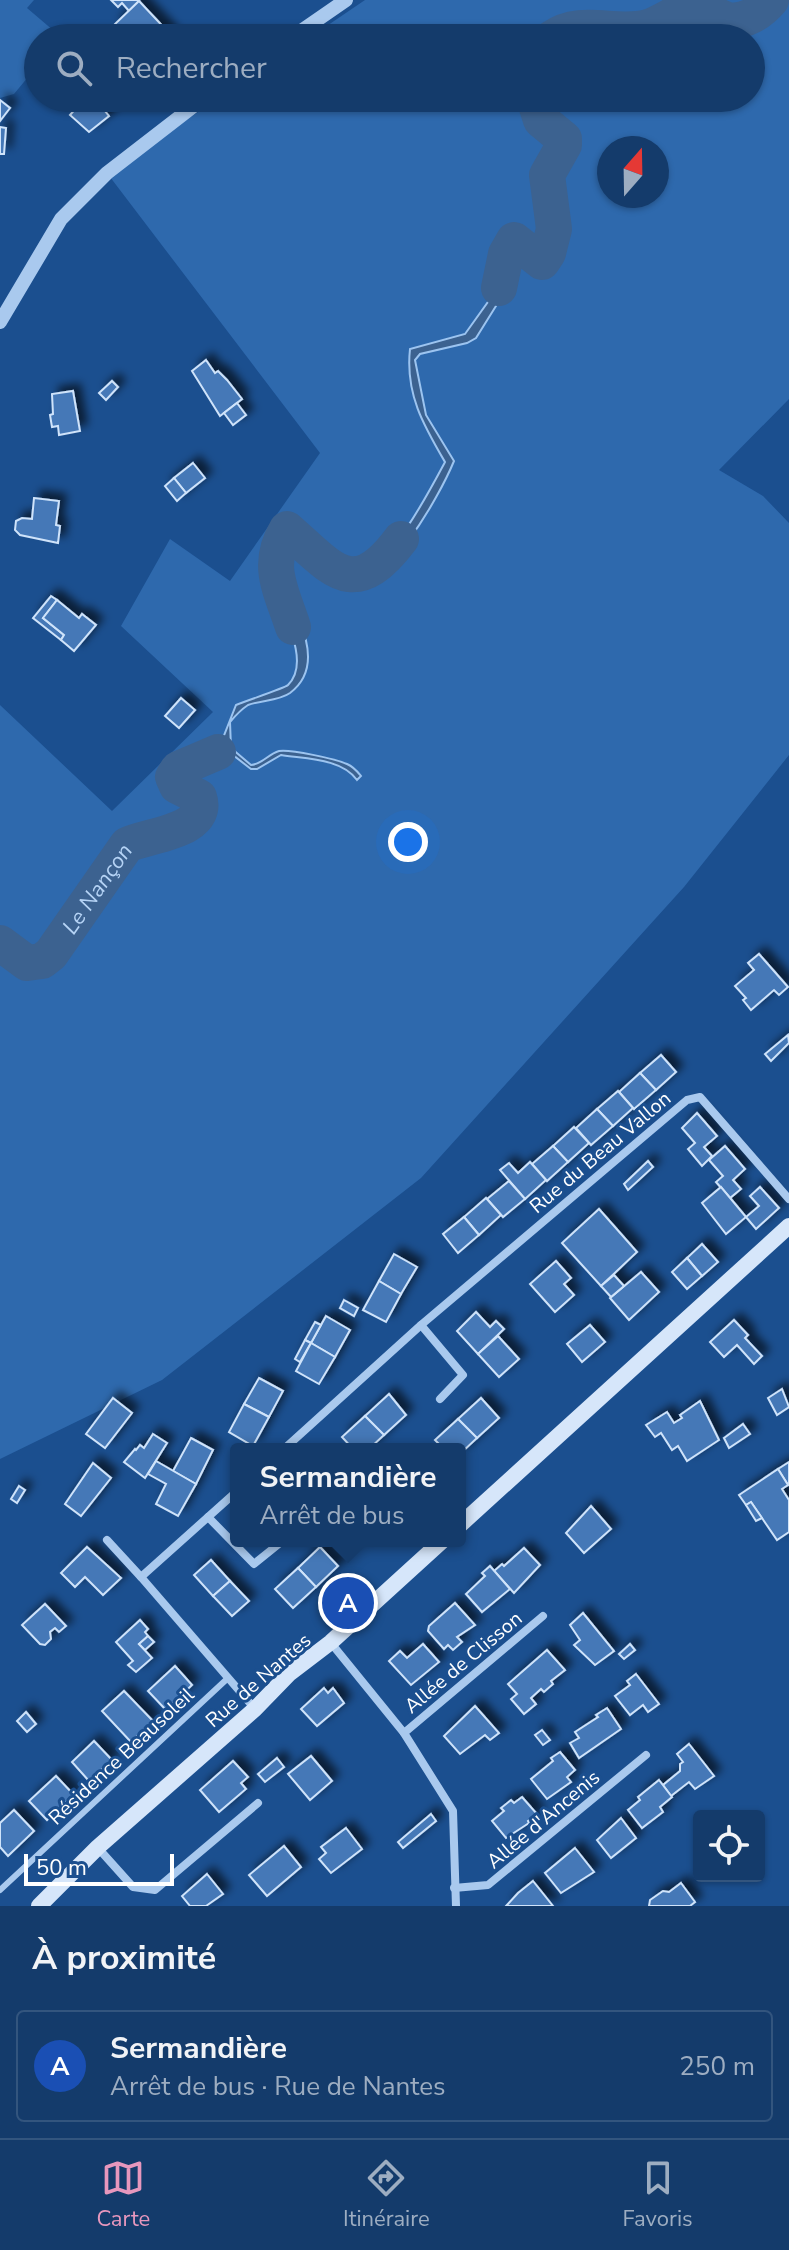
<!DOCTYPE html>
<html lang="fr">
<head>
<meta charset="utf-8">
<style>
	body { margin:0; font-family:"Nunito Sans",sans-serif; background:#1d4271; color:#f1f3f6 }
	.controls { position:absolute; right:24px; bottom:24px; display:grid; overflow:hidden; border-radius:8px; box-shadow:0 2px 6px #0004 }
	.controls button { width:72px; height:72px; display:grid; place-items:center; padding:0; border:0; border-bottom:2px solid #33557e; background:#143b6b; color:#f1f3f6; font:40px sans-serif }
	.compass { position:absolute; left:597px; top:136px; width:72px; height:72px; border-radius:50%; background:#143b6b; box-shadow:0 2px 6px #0004; rotate:20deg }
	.scale { position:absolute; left:24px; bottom:20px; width:150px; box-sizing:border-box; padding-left:8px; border:4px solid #fff; border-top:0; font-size:22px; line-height:28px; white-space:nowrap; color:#fff; -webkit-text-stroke:6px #1b4f8f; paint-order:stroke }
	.you { position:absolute; left:408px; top:842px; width:28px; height:28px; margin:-20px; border:6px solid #fff; border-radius:50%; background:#1a73e8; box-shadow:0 0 0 12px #1a73e833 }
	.badge { display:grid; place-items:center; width:52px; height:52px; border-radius:50%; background:#e797bd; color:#fff; font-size:26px; font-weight:700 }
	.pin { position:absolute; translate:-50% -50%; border:4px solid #fff; box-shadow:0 2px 8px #0006 }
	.popup { position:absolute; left:230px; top:1443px; width:236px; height:104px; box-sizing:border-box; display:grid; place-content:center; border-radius:8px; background:#143b6b; filter:drop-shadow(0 2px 6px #0005); font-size:26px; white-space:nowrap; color:#9dadc1 }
	.popup b { font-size:30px; color:#f1f3f6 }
	.popup::after { content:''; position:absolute; left:50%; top:100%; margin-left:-16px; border:16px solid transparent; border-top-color:#143b6b }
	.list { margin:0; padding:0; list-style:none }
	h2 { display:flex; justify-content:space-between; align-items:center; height:104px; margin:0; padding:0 32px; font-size:34px }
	h2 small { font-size:26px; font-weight:400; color:#9dadc1 }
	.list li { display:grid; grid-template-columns:52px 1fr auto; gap:24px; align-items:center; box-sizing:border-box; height:112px; margin:0 16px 16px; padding:0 16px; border:2px solid #33557e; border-radius:8px }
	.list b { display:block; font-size:30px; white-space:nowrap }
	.list p { margin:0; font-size:26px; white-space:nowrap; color:#9dadc1 }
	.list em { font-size:26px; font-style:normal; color:#9dadc1 }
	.icon { flex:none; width:44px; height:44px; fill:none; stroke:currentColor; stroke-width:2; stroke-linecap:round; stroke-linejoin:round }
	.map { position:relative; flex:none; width:789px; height:1906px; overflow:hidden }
	.search { position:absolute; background:#143b6b; box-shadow:0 2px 6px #0004; left:24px; right:24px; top:24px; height:88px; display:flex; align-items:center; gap:20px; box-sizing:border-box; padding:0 28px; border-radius:44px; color:#9dadc1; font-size:30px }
	.sheet { height:232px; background:#143b6b }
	nav { display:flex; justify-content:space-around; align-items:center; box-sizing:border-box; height:112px; border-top:2px solid #33557e; background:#143b6b; font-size:22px; color:#9dadc1 }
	nav a { display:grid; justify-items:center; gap:4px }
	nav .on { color:#e797bd }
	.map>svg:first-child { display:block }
	.green { fill:#2e69ad; fill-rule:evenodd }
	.water { fill:#3c6290; stroke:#9cc4f0; stroke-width:2 }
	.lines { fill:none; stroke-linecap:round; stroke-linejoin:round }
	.river { stroke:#3c6290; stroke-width:36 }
	.building { fill:#4478b7; stroke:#cfe3fa; stroke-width:2; filter:url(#shadow) }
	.service { stroke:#a9c9ee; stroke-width:6 }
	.minor { stroke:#a9c9ee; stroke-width:8 }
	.tertiary { stroke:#a9c9ee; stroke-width:14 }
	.secondary { stroke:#d6e6fa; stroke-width:16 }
	.labels { text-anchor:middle; stroke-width:6; stroke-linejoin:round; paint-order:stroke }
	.street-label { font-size:20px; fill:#fff; stroke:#1b4f8f }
	.water-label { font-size:22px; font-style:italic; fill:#b5d3f5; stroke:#1b4f8f }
</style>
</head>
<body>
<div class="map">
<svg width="789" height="1906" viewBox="0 0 789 1906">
	<defs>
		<filter id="shadow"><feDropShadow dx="7" dy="-7" stdDeviation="4" flood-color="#0009"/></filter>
	</defs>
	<rect width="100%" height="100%" fill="#1b4f8f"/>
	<g class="green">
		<polygon points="0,0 34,0 27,8 61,37 38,38 38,65 14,94 0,98"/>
		<path d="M365,0H789V399L719,470L763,496L789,523V755L684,887L421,1178L162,1380L0,1459V705L112,811L213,712L121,626L170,539L230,581L320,453L107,173L219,98H751V38H309ZM609,148H657V196H609Z"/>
	</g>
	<g class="water">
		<path d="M766,0H775L762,20L720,29L697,14H691L638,38L608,35L546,38L568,25L612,27L624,31L637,29L695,6C705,9 714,18 725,20C740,24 758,11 766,0Z"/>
		<path d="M530,98H538L541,119L567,134L546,180L557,211L548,268L544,275L507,254L501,298L476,338L467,343L420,354L415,360L426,415L454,461C440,495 383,600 337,587C316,580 302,556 286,543L272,570C290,603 332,661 290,693C279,701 261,700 248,705C242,709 235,716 230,722L231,748L251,765C263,764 268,754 279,751C290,749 336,759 347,764C354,767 357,771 361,776L357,780C341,758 305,759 281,755L257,769H251L229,752L176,772L174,777L176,782C202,789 207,787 204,817L171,840L124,848L51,963L42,970L22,973L0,958V948L21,964L37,962L49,952L121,844C148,828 200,841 194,794L169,787L167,770L215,752L221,743L236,705C245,701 285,688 288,685C316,657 270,597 267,568C266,555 275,538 281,527L336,575C344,575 353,576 362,573C392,563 430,490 445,462C424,426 405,394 410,349L465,334L490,299L508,239L537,263C552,225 547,214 541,176L561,138L535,119Z"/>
	</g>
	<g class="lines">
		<g class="river">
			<path d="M552,38C582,17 616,36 648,27C664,22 678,9 694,8C709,7 715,17 728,20C745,23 761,12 771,0"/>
			<polyline points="499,288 506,254 514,240 542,262 548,253 554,229 547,175 564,145 564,139 541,120 534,98"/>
			<path d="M293,627C281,590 265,565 287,529C332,568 353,603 401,539"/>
			<path id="s1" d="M0,943L27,963L42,961L51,954L127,845C146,835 211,832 199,797L177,786L173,777L178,769L218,752"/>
		</g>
	</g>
	<g class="building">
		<polygon points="111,0 137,0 139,1 129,11 122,3 118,7"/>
		<polygon points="139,1 171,35 168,38 126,38 114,25"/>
		<polygon points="85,98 115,100 105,111 109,116 89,132 70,115"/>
		<polygon points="0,100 10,108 0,121"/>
		<polygon points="0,127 6,128 4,154 0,154"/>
		<polygon points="206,360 215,373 218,371 227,380 242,399 220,416 192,371"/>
		<polygon points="112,381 118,387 106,400 99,393"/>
		<polygon points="73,391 80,431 59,435 58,426 52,427 50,415 53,414 52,394"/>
		<polygon points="237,403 246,415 233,425 224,413"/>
		<polygon points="193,463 205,478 186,493 174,478"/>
		<polygon points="174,478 186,493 177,501 165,486"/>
		<polygon points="34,498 59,501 56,525 60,526 58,543 20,535 15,530 16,521 22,518 32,519"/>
		<polygon points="51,596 57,600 43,618 64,635 61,640 33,618"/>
		<polygon points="57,600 79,618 82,614 96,625 74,651 61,640 64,635 43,618"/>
		<polygon points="181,698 195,710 179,728 165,716"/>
		<polygon points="759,954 788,987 779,995 774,990 751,1010 743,1000 746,998 735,986 754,970 748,963"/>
		<polygon points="788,1035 789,1043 771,1061 765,1054"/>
		<polygon points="661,1055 676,1072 656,1090 640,1073"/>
		<polygon points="640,1073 656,1090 634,1109 619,1092"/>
		<polygon points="618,1091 633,1108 613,1126 597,1109"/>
		<polygon points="597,1109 613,1126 591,1145 576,1128"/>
		<polygon points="697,1113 717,1136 704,1147 712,1156 702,1166 688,1149 695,1143 682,1128"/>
		<polygon points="574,1127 589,1143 568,1162 553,1146"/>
		<polygon points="553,1146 568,1162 547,1181 532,1164"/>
		<polygon points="725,1146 745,1169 733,1180 741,1189 730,1198 716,1182 723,1176 709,1160"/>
		<polygon points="648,1161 653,1167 628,1190 624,1184"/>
		<polygon points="530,1162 546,1180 525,1199 500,1170 509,1163 518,1173"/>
		<polygon points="509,1181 525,1199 503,1217 487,1199"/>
		<polygon points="721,1187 746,1217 726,1234 702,1203"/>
		<polygon points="760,1187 779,1208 756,1229 746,1217 759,1206 750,1196"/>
		<polygon points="486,1198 501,1215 479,1235 464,1217"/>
		<polygon points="599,1209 637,1252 601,1286 562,1243"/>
		<polygon points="464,1217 479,1235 458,1253 443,1234"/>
		<polygon points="702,1244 718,1262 702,1276 687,1258"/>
		<polygon points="394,1254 417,1267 401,1294 379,1281"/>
		<polygon points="687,1258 702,1276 687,1289 672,1272"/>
		<polygon points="556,1261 571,1278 564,1284 574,1295 555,1312 530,1284"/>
		<polygon points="641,1272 659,1292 629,1320 610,1298"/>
		<polygon points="614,1275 624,1286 611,1297 601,1286"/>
		<polygon points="379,1281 401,1294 386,1322 363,1310"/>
		<polygon points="344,1300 358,1308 354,1316 340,1308"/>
		<polygon points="476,1312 490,1327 496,1321 504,1329 478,1354 457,1331"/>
		<polygon points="326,1316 350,1330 335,1357 311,1343"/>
		<polygon points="734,1320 748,1335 745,1338 762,1356 754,1364 737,1345 724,1357 710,1342"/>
		<polygon points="315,1322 321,1325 311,1343 305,1340"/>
		<polygon points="590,1325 605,1342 582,1362 567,1344"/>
		<polygon points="498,1336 519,1359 499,1377 478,1354"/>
		<polygon points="305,1340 311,1343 300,1362 295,1359"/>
		<polygon points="311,1343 335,1357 319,1384 296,1371"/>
		<polygon points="259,1378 283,1391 269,1417 244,1404"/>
		<polygon points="782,1389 789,1407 777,1415 768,1398"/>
		<polygon points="389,1394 406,1415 384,1435 365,1416"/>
		<polygon points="113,1398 132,1413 105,1448 86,1434"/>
		<polygon points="481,1398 499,1418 477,1438 458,1419"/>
		<polygon points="700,1401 719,1440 687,1461 678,1446 672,1450 661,1433 655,1437 646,1425 667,1412 674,1423 682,1418 680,1415"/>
		<polygon points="244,1404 269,1417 253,1446 229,1432"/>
		<polygon points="365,1416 384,1435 369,1449 353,1449 342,1437"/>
		<polygon points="458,1419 477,1438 460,1454 460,1449 444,1449 435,1440"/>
		<polygon points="743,1424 750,1434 729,1448 724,1438"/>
		<polygon points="153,1434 167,1443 145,1478 124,1462 135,1449 136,1450 140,1445 144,1448"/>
		<polygon points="191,1438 213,1450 196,1484 173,1471"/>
		<polygon points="156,1461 196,1484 178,1516 156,1504 166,1484 148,1474"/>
		<polygon points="789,1462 789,1484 788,1485 778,1469"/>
		<polygon points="93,1463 111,1478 81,1516 65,1504"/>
		<polygon points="778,1469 788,1485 782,1489 789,1500 789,1532 777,1540 751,1502 746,1505 739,1495"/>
		<polygon points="19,1486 25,1490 17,1503 11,1499"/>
		<polygon points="751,1502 762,1518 756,1521 746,1505"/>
		<polygon points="591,1506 611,1529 584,1553 566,1533"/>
		<polygon points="87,1547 121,1578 103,1595 85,1577 75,1587 61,1573"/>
		<polygon points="320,1547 338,1566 316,1587 298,1568"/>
		<polygon points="524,1548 540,1565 514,1593 494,1571 502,1564 504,1566"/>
		<polygon points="211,1560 230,1581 213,1596 194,1575"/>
		<polygon points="490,1566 510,1589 482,1612 466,1594 485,1576 482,1573"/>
		<polygon points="298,1568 316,1587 293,1608 275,1589"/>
		<polygon points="230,1581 249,1601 232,1616 213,1596"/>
		<polygon points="455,1603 475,1625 457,1637 462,1642 453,1650 448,1645 444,1649 428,1631 429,1626"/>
		<polygon points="45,1604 66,1626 59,1632 55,1628 50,1632 51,1639 45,1645 40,1644 22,1625"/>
		<polygon points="583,1613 614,1651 595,1665 574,1645 580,1640 570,1625"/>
		<polygon points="140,1620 148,1629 145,1632 148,1636 139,1644 152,1658 136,1672 128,1665 133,1661 116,1642"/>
		<polygon points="148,1636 154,1642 145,1650 139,1644"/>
		<polygon points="423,1644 439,1662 411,1685 389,1661 400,1651 407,1658"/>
		<polygon points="630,1644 635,1650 624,1659 619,1654"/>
		<polygon points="547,1650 565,1670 551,1681 553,1684 544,1692 541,1689 531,1698 536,1704 524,1714 511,1699 517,1694 508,1684"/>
		<polygon points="175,1666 192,1685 166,1710 148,1691"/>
		<polygon points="636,1674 659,1704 648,1712 643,1705 630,1715 615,1696 630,1685 627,1681"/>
		<polygon points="324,1688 328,1693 333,1688 344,1703 317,1726 301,1709"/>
		<polygon points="124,1691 153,1721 131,1742 102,1711"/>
		<polygon points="475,1706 499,1733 490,1740 485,1735 460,1754 444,1736"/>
		<polygon points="607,1708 621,1729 579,1758 570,1743 579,1738 575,1732 598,1717 596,1715"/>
		<polygon points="26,1712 36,1724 27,1732 17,1721"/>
		<polygon points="542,1730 550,1740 543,1745 535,1735"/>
		<polygon points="94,1741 112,1760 89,1781 72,1762"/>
		<polygon points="689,1744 714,1776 695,1789 689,1782 671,1796 663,1785 680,1771 680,1764 683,1762 677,1754"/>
		<polygon points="560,1752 575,1770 567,1777 571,1782 547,1799 531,1779 553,1761 551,1758"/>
		<polygon points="311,1756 332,1781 310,1800 288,1774"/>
		<polygon points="277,1758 284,1767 265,1782 258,1774"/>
		<polygon points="233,1761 248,1777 241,1783 246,1789 219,1812 200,1790"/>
		<polygon points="56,1776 74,1795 47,1820 29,1801"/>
		<polygon points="659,1780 672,1797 660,1807 663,1812 642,1828 628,1810 640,1800 638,1797"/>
		<polygon points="522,1797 537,1814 528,1821 529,1823 506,1838 492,1821 504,1811 501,1808 511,1800 514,1803"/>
		<polygon points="14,1810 34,1831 8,1856 0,1847 0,1823"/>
		<polygon points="431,1814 436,1821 403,1848 398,1842"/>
		<polygon points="621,1818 636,1838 611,1858 597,1840"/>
		<polygon points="346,1828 362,1849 331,1873 319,1859 326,1853 321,1847"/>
		<polygon points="284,1846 301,1867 267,1896 249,1875"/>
		<polygon points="575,1848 594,1872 561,1893 545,1873"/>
		<polygon points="207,1874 223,1894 206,1906 190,1906 182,1896"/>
		<polygon points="533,1881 553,1906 506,1906 518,1893"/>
		<polygon points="681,1883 695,1902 690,1906 649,1906 650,1900 663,1891 669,1892"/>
	</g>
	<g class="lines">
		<polyline class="service" points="0,1890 228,1678"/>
		<g class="minor">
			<polyline points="421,1325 463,1375 440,1399"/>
			<polyline points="284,1449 421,1325 687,1100 700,1097 789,1199"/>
			<polyline points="236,1492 141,1577 255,1709"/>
			<polyline points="208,1517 254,1564 280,1543"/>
			<polyline points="107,1540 141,1577"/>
			<polyline points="331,1643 404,1733 453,1811 456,1906"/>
			<polyline points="404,1733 543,1616"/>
			<polyline points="98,1848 133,1887 155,1890 258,1803"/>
			<polyline points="454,1888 488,1885 646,1755"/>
		</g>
		<g class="tertiary">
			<polyline points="291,38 346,0"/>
			<polyline points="0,322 61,219 107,173 204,98"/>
		</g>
		<g class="secondary">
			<polyline points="460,1525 789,1226"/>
			<polyline points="39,1906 98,1847 255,1709 289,1674 331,1642 442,1541"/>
		</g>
	</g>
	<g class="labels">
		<g class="street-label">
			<text transform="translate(600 1152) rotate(-40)" y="7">Rue du Beau Vallon</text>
			<text transform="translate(463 1662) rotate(-40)" y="7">Allée de Clisson</text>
			<text transform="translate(258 1680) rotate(-41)" y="7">Rue de Nantes</text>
			<text transform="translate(121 1756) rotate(-43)" y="7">Résidence Beausoleil</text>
			<text transform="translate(543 1819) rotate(-40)" y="7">Allée d'Ancenis</text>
		</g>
		<g class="water-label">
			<text dy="8" stroke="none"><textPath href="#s1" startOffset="140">Le Nançon</textPath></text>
		</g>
	</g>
</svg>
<div class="controls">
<button><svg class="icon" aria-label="locate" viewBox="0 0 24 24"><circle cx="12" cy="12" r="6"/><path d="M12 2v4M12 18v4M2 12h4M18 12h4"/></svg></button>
</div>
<svg class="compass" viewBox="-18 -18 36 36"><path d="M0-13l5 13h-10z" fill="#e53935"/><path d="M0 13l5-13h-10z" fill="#9dadc1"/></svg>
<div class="scale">50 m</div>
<div class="you"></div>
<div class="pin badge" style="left:348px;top:1603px;background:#1a4fb4">A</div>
<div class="popup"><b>Sermandière</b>Arrêt de bus</div>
<div class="search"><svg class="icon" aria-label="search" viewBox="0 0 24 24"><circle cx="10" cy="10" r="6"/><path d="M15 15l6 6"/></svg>Rechercher</div>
</div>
<section class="sheet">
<h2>À proximité<small></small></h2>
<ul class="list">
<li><span class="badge" style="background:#1a4fb4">A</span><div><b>Sermandière</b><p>Arrêt de bus · Rue de Nantes</p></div><em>250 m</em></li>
</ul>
</section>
<nav>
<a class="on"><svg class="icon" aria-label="map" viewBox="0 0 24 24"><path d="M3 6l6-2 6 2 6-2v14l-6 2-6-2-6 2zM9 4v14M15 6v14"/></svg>Carte</a>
<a><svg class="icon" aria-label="directions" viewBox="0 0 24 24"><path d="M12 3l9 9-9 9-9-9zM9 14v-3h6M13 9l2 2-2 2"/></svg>Itinéraire</a>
<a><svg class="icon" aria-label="saved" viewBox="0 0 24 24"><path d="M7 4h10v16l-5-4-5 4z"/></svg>Favoris</a>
</nav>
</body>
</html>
